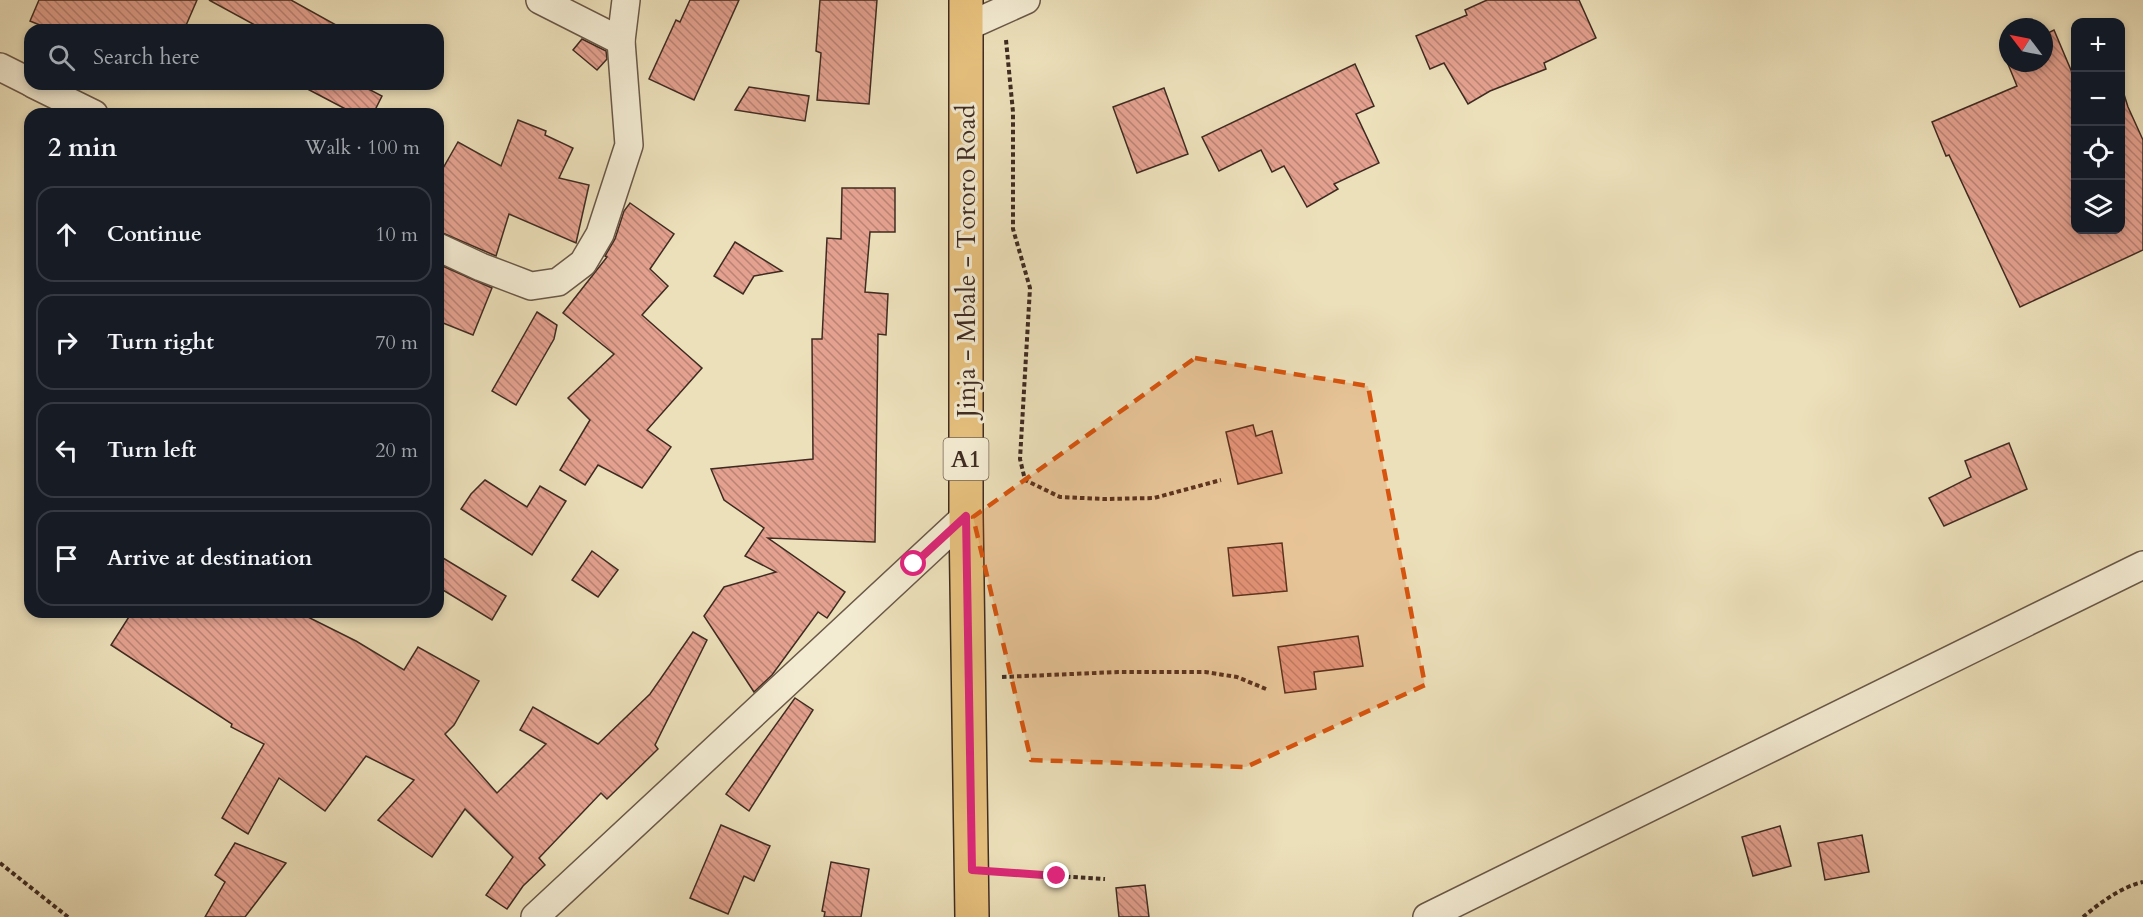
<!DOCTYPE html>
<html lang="en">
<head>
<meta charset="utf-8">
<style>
	body { margin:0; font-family:Cardo,serif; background:#20242c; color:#f1f3f6 }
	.controls { position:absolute; right:18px; top:18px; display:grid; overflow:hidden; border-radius:12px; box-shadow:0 3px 9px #0003 }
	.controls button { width:54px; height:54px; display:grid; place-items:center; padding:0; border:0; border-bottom:2px solid #363941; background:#171b24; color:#f1f3f6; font:30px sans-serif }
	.compass { position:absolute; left:1999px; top:18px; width:54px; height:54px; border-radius:50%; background:#171b24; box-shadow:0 3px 9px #0003; rotate:302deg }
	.stop { position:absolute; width:18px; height:18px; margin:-14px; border:4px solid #db2777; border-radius:50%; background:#fff }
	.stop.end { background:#db2777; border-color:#fff; box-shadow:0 2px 6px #0008 }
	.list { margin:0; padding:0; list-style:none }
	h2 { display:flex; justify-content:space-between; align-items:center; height:78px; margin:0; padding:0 24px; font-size:26px }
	h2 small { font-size:20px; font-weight:400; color:#9ea1a6 }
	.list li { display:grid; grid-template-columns:39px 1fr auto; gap:18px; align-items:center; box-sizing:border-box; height:96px; margin:0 12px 12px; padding:0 12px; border:2px solid #363941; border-radius:18px }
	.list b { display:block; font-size:22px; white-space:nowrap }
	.list em { font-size:20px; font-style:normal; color:#9ea1a6 }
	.icon { flex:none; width:33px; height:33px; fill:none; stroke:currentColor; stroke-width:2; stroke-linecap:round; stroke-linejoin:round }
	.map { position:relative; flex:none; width:2143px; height:917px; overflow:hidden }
	.search { position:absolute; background:#171b24; box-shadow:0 3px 9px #0003; left:24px; top:24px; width:420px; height:66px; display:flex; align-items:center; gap:15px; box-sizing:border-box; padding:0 21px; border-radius:18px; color:#9ea1a6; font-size:22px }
	.panel { position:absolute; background:#171b24; box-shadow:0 3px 9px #0003; left:24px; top:108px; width:420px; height:510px; border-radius:18px }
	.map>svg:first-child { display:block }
	.building { fill:url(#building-back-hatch); stroke:#3f2b22; stroke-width:1.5 }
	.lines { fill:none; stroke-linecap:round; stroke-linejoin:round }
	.street-casing { stroke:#6a5848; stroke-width:30 }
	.primary-casing { stroke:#3f2b22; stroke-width:36 }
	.path { stroke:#3f2b22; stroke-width:4; stroke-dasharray:4.5 3; stroke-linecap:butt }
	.street { stroke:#f3ebd2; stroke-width:27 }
	.primary { stroke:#e6c07d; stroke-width:33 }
	.route { stroke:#db2777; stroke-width:8 }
	.marked { fill:#d7540e; fill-opacity:0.2; stroke:#d7540e; stroke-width:4.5; stroke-dasharray:12 8; stroke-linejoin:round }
	.labels { text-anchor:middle; stroke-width:6; stroke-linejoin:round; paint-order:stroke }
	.shield { fill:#f3ebd2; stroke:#756557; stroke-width:1.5 }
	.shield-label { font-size:24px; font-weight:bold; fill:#3f2b22 }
	.street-label { font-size:26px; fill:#3f2b22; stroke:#f3ebd2 }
</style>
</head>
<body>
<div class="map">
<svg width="2143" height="917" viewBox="0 0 2143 917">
	<defs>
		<pattern id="building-back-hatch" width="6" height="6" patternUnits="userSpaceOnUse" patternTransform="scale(1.5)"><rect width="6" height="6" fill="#e4a18f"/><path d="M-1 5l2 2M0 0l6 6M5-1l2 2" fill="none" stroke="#ba8374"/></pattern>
	</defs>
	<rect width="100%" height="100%" fill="#ece0ba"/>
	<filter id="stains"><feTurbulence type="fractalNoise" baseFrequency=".00333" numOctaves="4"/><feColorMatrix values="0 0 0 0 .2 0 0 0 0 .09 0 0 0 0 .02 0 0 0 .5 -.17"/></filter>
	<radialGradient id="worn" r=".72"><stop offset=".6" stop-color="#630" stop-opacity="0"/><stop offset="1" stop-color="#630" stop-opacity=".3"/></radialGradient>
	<g class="building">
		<polygon points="39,0 197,0 184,30 52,30 30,21"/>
		<polygon points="209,0 291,0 345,30 264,30"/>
		<polygon points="690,0 739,0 694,100 649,79 676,20 680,22"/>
		<polygon points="820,0 877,0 869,104 817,100 821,53 816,51"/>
		<polygon points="1487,0 1579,0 1596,38 1544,63 1546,69 1490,91 1468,104 1444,63 1430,69 1416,36 1467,15 1465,10"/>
		<polygon points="2054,30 2076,82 2076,230 2121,230 2121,89 2122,88 2128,107 2143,140 2143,250 2020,307 1949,155 1946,156 1932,122 2017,86 2003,52 2008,50 2008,63 2044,63 2044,35"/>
		<polygon points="582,39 606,51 607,59 597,70 573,50"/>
		<polygon points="1355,64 1374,106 1356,114 1379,163 1334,184 1338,189 1307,207 1284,166 1272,172 1261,150 1219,171 1202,137"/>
		<polygon points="298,84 359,84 382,96 373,114 355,114"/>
		<polygon points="749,87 809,96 805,121 735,110"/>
		<polygon points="1164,88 1188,154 1137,173 1113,107"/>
		<polygon points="518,120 546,131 545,135 573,148 559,178 589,185 576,243 509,214 496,256 438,231 438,177 458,142 501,166"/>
		<polygon points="842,188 895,188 895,232 870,232 865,292 888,294 886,335 878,334 875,542 768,538 845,592 827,618 818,612 772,675 754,692 704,616 724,587 776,572 745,556 764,528 724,500 711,469 813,459 812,339 822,339 827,238 841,239"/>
		<polygon points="630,203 674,234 650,269 668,286 642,315 702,368 647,430 671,447 642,488 598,465 585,485 560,470 590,420 568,398 614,354 563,313 607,257 605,256 615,239 624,211"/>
		<polygon points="735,242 782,271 754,276 743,294 714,276"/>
		<polygon points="438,264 492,288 473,335 438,321"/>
		<polygon points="537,312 557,325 554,339 516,405 492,391"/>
		<polygon points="1253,425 1256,436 1272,431 1282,473 1238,484 1226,432"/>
		<polygon points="2009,443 2027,489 1944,526 1929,498 1971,477 1965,461"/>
		<polygon points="485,480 527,507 540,486 566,501 532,555 461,509 471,494"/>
		<polygon points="1282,543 1287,591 1233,596 1228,548"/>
		<polygon points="592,551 618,570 598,597 572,580"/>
		<polygon points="438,555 506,596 492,620 438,587"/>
		<polygon points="132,612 298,612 356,641 404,670 418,647 479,681 454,725 445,734 497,793 546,744 520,730 533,707 598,744 650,694 693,632 707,640 655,745 658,749 607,799 601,793 539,858 545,865 523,886 507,909 486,895 513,857 465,809 432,857 378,820 414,780 366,756 325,811 279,778 248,834 222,818 264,744 231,727 232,724 111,645"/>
		<polygon points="1358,636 1363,666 1314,672 1316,689 1285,693 1278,647"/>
		<polygon points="795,698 813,710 749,811 726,794"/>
		<polygon points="721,825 770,846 754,881 744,876 728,914 690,898"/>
		<polygon points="1780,826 1791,866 1753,876 1742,837"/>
		<polygon points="1862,835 1869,872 1825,880 1818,843"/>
		<polygon points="235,843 286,863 245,917 205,917 225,882 215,875"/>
		<polygon points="831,862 869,869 861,917 824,917 825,912 822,911"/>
		<polygon points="1145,885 1149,917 1119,917 1116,888"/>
	</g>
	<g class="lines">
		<defs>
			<g id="street">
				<polyline points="540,0 621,41"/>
				<polyline points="966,27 1026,0"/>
				<polyline points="0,67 30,82"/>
				<polyline points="33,84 94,114"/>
				<polyline points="438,247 481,267 531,286 558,282 583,263 600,234 629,145 621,41 626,0"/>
				<polyline points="535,917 966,516"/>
				<polyline points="1427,917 2143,565"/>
			</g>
			<polyline id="primary" points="966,0 966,516 972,917"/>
		</defs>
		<use href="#street" class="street-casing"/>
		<use href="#primary" class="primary-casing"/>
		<g class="path">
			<polyline points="1006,40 1013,112 1013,229 1030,288 1020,459 1025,480 1060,497 1104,499 1154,498 1221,480"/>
			<polyline points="1002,677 1118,672 1205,672 1237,677 1266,689"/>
			<polyline points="0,863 68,917"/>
			<polyline points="1006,873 1105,879"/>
			<path d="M2083,917C2100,903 2121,887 2143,882"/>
		</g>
		<use href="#street" class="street"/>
		<use href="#primary" class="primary"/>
	</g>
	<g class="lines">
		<polyline class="route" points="914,564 966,516 972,870 1057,876"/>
	</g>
	<path class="marked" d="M1195,358L1368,386L1425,685L1246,767L1031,760L973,517Z"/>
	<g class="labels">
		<rect class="shield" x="943.5" y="438" width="45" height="42" rx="4.5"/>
		<g class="shield-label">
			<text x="966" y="467">A1</text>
		</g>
		<g class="street-label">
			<text transform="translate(966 261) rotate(-90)" y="9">Jinja - Mbale - Tororo Road</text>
		</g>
	</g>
	<rect width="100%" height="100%" filter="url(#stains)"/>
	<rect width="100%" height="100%" fill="url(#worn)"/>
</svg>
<div class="controls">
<button>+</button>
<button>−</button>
<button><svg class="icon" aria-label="locate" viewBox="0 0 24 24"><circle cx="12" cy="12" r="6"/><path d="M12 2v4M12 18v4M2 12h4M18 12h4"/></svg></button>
<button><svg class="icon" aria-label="layers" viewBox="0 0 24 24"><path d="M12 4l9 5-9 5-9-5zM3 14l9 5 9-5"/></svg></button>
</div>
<svg class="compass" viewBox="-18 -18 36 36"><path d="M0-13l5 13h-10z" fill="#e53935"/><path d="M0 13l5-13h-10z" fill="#9ea1a6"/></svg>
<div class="stop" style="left:914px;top:564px"></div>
<div class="stop end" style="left:1057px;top:876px"></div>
<div class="search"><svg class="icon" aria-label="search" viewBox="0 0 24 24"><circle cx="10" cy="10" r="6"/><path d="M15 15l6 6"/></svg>Search here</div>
<section class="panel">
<h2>2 min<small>Walk · 100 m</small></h2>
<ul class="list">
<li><svg class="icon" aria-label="ahead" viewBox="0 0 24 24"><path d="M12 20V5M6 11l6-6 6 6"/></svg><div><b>Continue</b></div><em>10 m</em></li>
<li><svg class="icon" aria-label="right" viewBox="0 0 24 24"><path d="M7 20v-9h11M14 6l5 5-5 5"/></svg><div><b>Turn right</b></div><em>70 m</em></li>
<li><svg class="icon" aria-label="left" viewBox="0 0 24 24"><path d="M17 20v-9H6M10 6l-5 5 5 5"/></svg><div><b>Turn left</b></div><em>20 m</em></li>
<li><svg class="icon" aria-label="arrive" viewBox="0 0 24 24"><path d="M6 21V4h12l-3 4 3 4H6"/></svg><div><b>Arrive at destination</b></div></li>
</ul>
</section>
</div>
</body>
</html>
